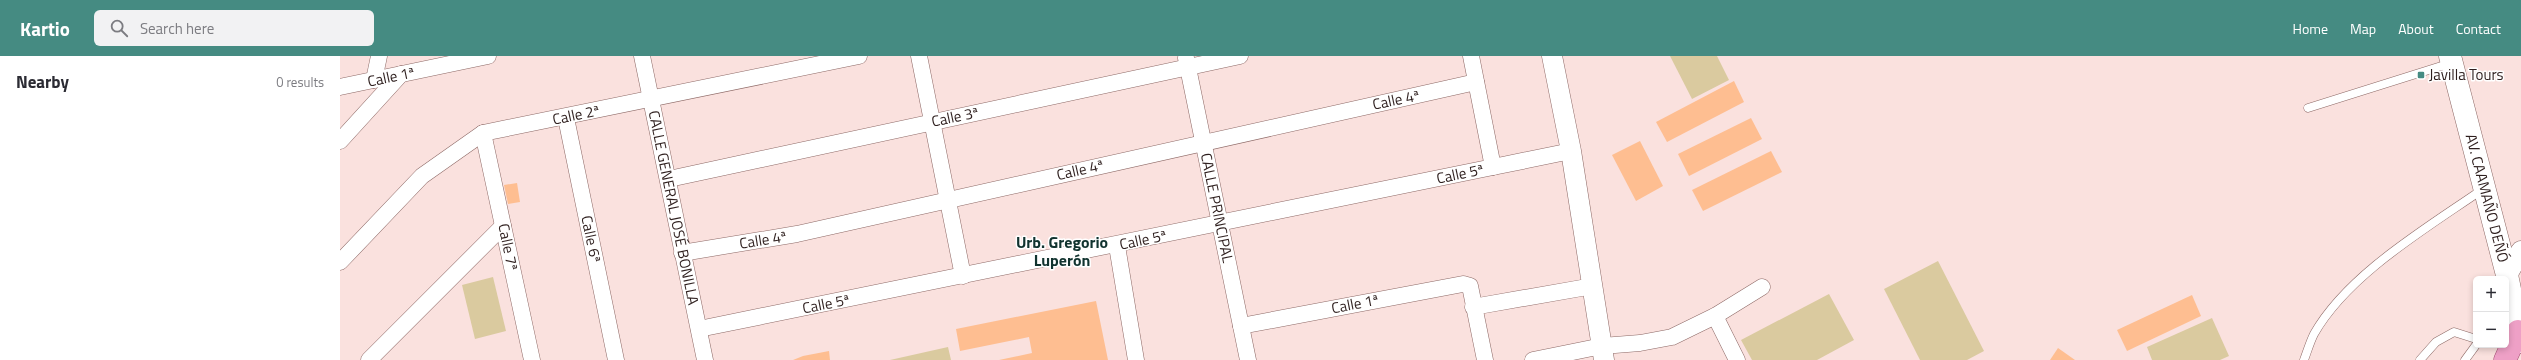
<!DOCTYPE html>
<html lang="en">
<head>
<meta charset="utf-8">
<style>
	body { margin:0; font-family:"Titillium Web",sans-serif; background:#f2f2f3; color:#2b2b33 }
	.controls { position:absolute; right:12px; bottom:12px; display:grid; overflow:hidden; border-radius:6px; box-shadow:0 2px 6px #0003 }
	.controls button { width:36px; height:36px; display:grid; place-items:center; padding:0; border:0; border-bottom:1px solid #e1e1e2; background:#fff; color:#2b2b33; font:20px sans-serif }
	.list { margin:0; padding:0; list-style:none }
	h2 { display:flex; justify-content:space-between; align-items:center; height:52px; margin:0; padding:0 16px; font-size:17px }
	h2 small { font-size:13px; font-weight:400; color:#7c7c81 }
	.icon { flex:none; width:22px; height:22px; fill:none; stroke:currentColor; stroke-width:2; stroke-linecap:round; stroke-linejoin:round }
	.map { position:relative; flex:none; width:2181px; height:304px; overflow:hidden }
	header { display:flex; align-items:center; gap:24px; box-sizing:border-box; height:56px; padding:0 20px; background:#458b82; color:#fff }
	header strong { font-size:19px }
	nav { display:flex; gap:22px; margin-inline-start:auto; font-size:14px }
	.search { width:280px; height:36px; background:#f2f2f3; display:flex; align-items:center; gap:10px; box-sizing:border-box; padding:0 14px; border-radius:6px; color:#7c7c81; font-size:15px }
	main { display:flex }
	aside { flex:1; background:#fff }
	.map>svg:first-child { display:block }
	.green { fill:#daca9f }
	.building { fill:#febe91 }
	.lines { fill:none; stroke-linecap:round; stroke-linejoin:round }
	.service-casing { stroke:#8d6966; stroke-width:9 }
	.minor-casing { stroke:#8d6966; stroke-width:17 }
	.tertiary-casing { stroke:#8d6966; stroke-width:21 }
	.secondary-casing { stroke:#8d6966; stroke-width:23 }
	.primary-casing { stroke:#a34a72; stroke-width:23 }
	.service { stroke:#fff; stroke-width:8 }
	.minor { stroke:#fff; stroke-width:16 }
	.tertiary { stroke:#fff; stroke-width:20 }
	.secondary { stroke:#fff; stroke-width:22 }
	.primary { stroke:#eea0c6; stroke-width:22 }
	.poi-dot { fill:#458b82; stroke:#fff; stroke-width:1.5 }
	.labels { text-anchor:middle; stroke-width:3; stroke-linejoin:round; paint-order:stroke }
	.poi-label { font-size:15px; fill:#2e1f1e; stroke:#fff; text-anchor:start }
	.street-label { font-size:15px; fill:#2e1f1e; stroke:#fff }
	.neighbourhood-label { font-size:16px; font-weight:bold; fill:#11332f; stroke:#fff }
</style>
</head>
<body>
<header>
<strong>Kartio</strong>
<div class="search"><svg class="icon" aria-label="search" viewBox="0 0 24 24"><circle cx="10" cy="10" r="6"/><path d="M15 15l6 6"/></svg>Search here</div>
<nav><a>Home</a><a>Map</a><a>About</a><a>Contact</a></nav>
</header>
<main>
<aside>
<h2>Nearby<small>0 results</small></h2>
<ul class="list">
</ul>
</aside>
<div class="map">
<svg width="2181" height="304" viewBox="0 0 2181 304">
	<rect width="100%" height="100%" fill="#fae1de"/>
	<g class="green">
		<polygon points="1330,0 1377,0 1389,24 1352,43"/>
		<polygon points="1598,205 1644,295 1627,304 1580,304 1544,233"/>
		<polygon points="153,221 166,275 135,283 122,229"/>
		<polygon points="1489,238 1514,284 1477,304 1412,304 1401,284"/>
		<polygon points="1872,262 1889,300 1880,304 1812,304 1807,291"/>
		<polygon points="608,291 611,304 550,304"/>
	</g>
	<g class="building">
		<polygon points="1394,25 1404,46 1327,86 1316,66"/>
		<polygon points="1411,62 1422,83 1349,120 1338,98"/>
		<polygon points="1300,85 1323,130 1296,145 1272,99"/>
		<polygon points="1431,95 1442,116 1363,155 1352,134"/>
		<polygon points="177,127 180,146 168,148 164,129"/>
		<polygon points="1852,239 1861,260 1787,295 1777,274"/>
		<polygon points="756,245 768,304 659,304 692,297 689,281 620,295 616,273"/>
		<polygon points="1718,292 1735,304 1710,304"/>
		<polygon points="489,295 490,304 453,304 463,300"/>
	</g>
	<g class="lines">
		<defs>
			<g id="service">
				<polyline points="1968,52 2111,7"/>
				<path d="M1964,304C1967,296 1970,286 1974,278C2008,218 2087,172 2143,133"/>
				<polyline points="2080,304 2096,286 2114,276 2136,283"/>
				<polyline points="2125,304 2136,289"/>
			</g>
			<g id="minor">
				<path id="s1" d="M302,0L365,304"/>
				<polyline points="579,0 623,220"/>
				<polyline points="1131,0 1153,111 1231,95"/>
				<path id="s2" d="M846,2L908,304"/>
				<polyline points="34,24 39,0"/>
				<polyline points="0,31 148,0"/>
				<polyline points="226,62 276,304"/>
				<polyline points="143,77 192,304"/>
				<polyline points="0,85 61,18"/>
				<polyline points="329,123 900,0"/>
				<polyline points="777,190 796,304"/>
				<polyline points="342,197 457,178 1136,26"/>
				<polyline points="0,206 82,120 143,77 519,0"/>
				<polyline points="1133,251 1253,230"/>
				<polyline points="1375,260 1397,304"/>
				<polyline points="901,270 1123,228 1130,230 1145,304"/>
				<polyline points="359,273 1153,111"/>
				<polyline points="29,304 163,170"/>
				<polyline points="1193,304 1262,290 1300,287 1332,281 1375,260 1422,231"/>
			</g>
			<g id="tertiary">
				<polyline points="1212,0 1231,95 1264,304"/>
				<polyline points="2167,219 2181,195"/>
			</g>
			<g id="secondary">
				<path id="s3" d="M2110,0L2167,219L2181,286"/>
			</g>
			<polyline id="primary" points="2165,304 2178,275 2181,277"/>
		</defs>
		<use href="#service" class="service-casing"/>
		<use href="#minor" class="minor-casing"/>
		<use href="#tertiary" class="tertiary-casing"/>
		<use href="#secondary" class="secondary-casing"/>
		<use href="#primary" class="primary-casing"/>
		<use href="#service" class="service"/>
		<use href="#minor" class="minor"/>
		<use href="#tertiary" class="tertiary"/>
		<use href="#secondary" class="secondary"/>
		<use href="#primary" class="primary"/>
	</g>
	<rect class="poi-dot" x="2077" y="15" width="8" height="8" rx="2"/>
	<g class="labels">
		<g class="poi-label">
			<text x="2089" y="24">Javilla Tours</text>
		</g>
		<g class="street-label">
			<text transform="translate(51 21) rotate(-12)" y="5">Calle 1ª</text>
			<text transform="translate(1056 44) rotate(-12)" y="5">Calle 4ª</text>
			<text transform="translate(236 59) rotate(-12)" y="5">Calle 2ª</text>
			<text transform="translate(615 61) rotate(-12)" y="5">Calle 3ª</text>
			<text transform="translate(740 114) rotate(-13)" y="5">Calle 4ª</text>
			<text transform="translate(1120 118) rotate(-12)" y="5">Calle 5ª</text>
			<text dy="5" stroke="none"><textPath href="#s3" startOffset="147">AV. CAAMAÑO DEÑÓ</textPath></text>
			<text dy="5" stroke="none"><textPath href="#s1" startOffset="155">CALLE GENERAL JOSÉ BONILLA</textPath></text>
			<text dy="5" stroke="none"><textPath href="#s2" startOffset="153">CALLE PRINCIPAL</textPath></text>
			<text transform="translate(251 183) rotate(78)" y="5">Calle 6ª</text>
			<text transform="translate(423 184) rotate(-9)" y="5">Calle 4ª</text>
			<text transform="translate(803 184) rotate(-12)" y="5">Calle 5ª</text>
			<text transform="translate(168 191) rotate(78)" y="5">Calle 7ª</text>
			<text transform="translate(486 248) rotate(-11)" y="5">Calle 5ª</text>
			<text transform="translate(1015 248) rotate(-11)" y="5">Calle 1ª</text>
		</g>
		<g class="neighbourhood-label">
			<text x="722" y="192">Urb. Gregorio<tspan x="722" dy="18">Luperón</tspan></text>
		</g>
	</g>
</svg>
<div class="controls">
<button>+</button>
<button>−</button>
</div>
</div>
</main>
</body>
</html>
